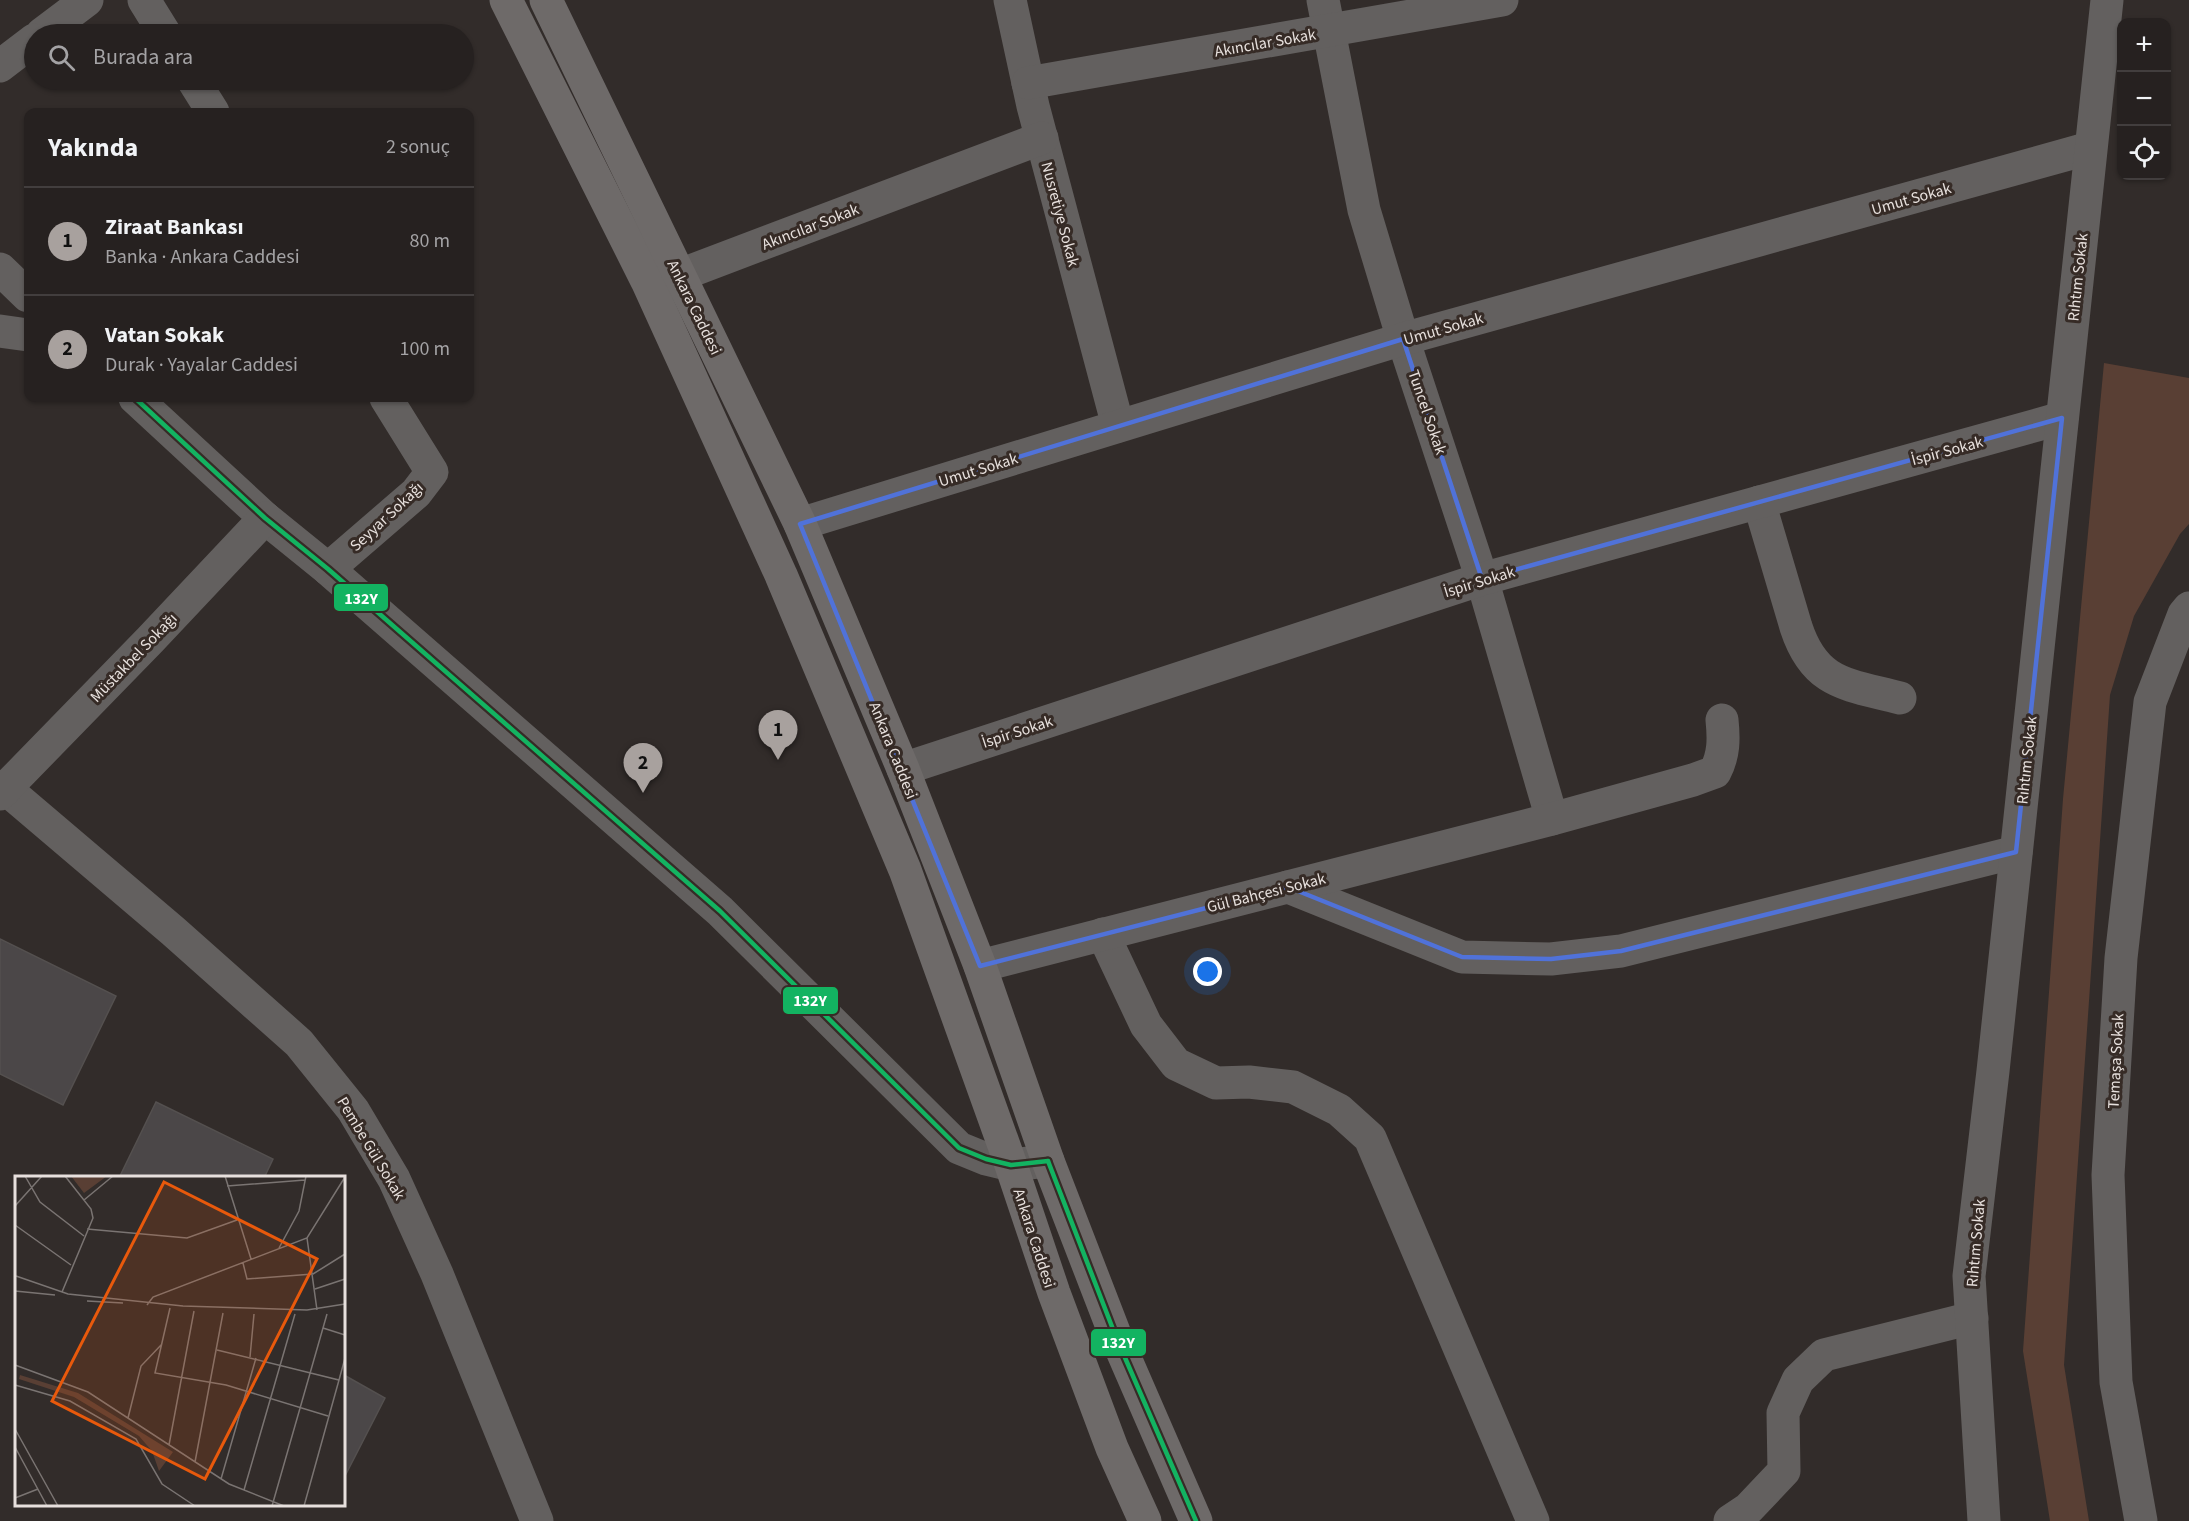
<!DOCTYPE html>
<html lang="tr">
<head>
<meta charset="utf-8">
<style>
	body { margin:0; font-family:"Source Sans 3",sans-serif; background:#2e2929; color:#f1f3f6 }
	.controls { position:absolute; right:18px; top:18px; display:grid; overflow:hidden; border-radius:12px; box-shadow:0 2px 4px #0004 }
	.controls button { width:54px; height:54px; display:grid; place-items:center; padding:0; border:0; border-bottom:2px solid #423e3e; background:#262120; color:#f1f3f6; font:30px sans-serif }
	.you { position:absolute; left:1208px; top:972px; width:21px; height:21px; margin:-15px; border:4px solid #fff; border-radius:50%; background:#1a73e8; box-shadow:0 0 0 9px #1a73e833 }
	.badge { display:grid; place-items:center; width:39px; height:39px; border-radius:50%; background:#a8a19e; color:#111; font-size:20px; font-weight:700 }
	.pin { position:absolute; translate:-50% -50px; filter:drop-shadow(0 2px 3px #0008) }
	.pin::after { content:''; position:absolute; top:32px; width:21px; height:18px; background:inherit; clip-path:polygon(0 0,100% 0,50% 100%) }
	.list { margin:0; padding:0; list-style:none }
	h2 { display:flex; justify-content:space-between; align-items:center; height:78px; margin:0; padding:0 24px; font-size:26px }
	h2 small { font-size:20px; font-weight:400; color:#a4a3a5 }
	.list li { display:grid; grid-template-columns:39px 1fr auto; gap:18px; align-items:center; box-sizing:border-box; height:108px; padding:0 24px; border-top:2px solid #423e3e }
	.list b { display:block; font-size:22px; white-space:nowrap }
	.list p { margin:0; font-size:20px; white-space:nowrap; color:#a4a3a5 }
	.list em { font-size:20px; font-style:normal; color:#a4a3a5 }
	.icon { flex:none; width:33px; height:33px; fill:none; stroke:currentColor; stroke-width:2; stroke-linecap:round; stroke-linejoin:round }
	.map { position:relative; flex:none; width:2189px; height:1521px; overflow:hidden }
	.search { position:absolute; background:#262120; box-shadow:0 2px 4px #0004; left:24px; top:24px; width:450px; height:66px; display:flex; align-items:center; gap:15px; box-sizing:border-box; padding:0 21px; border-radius:33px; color:#a4a3a5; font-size:22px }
	.panel { position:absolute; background:#262120; box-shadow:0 2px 4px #0004; left:24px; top:108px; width:450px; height:294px; border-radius:12px }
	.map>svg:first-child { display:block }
	.green { fill:#593f34 }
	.building { fill:#4b4748; stroke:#54504f; stroke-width:1.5 }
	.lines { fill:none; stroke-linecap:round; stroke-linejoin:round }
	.minor { stroke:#63605f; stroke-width:33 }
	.major { stroke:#6e6a69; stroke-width:33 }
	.bus-1-casing { stroke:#362b26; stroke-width:9 }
	.bus-1 { stroke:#13b361; stroke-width:4.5 }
	.marked { fill:none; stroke:#5072d9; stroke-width:4.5; stroke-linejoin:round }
	.labels { text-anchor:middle; stroke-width:6; stroke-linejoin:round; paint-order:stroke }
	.street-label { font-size:16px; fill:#e7e0dd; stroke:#362b26 }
	.inset-road { fill:none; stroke:#7a7472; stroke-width:1.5 }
	.view { fill:#e8590c; fill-opacity:0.15; stroke:#e8590c; stroke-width:3 }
	.inset-edge { fill:none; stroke:#e7e0dd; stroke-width:3 }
	.line-badge { stroke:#362b26; stroke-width:2 }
	.badge-label { font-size:16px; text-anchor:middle; font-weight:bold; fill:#fff }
</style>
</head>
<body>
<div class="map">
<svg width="2189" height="1521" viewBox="0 0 2189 1521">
	<rect width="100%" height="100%" fill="#322c2a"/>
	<polygon class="green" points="2104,363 2189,378 2189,524 2180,534 2134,616 2110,695 2064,1365 2089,1521 2050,1521 2023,1351 2063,799"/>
	<g class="building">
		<polygon points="0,939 116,996 63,1105 0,1074"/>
		<polygon points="156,1102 273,1159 264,1178 119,1178"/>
		<polygon points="344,1375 385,1398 344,1478"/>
	</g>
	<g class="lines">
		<g class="minor">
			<polyline points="144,0 165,34"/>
			<polyline points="1010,0 1033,106 1118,426"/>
			<polyline points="1323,0 1364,210 1403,339 1482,579 1552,819"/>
			<polyline points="42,34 87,0"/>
			<polyline points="0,66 34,40"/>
			<polyline points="193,80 213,112"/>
			<polyline points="1028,83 1502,0"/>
			<polyline points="0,269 28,296"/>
			<polyline points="680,275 1042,138"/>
			<polyline points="0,331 28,335"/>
			<polyline points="135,398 265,518 328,569 720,911 959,1148 986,1159 1011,1165 1048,1161"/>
			<path d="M1759,502L1796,627C1815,685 1847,684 1900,698"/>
			<polyline points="800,524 1403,339 2090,148"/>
			<polyline points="328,569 416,493 432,472 386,398"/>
			<polyline points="903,769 1482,579 2062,418"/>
			<polyline points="6,789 173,931 299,1043 353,1110 394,1179 437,1274 537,1521"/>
			<polyline points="0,794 150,640 265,518"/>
			<polyline points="1288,887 1462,957 1551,959 1621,951 2016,852"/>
			<polyline points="1103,934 1146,1025 1176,1064 1216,1083 1249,1082 1293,1087 1339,1110 1370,1138 1533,1521"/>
			<path d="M980,966L1552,819L1693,780L1715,772C1724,755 1724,739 1722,720"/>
			<polyline points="1730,1521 1748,1509 1784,1471 1783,1413 1798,1380 1824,1355 1972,1318"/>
			<polyline points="1984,1521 1969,1276 1993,1071 2107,0"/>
			<polyline points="2141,1521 2116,1382 2108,1175 2121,958 2150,702 2184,614 2189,608"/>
		</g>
		<g class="major">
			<polyline points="506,0 647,281 781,575 905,870 1011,1165 1054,1293 1112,1448 1145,1521"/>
			<polyline points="546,0 800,524 903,769 980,966 1048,1161 1116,1337 1196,1521"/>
		</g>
		<defs>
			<g id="bus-1">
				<polyline points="135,398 265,518 328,569 720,911 959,1148 986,1159 1011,1165 1048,1161"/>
				<polyline points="1048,1161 1116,1337 1196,1521"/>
			</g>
		</defs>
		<use href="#bus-1" class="bus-1-casing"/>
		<use href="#bus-1" class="bus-1"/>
	</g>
	<path class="marked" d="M1403,339L1482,579L2062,418L2016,852L1621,951L1551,959L1462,957L1288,887L980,966L800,524Z"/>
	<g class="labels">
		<g class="street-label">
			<text transform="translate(1265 42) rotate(-10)" y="6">Akıncılar Sokak</text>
			<text transform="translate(1911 198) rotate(-16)" y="6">Umut Sokak</text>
			<text transform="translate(1061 214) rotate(75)" y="6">Nusretiye Sokak</text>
			<text transform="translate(810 226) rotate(-21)" y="6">Akıncılar Sokak</text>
			<text transform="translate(2077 277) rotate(-84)" y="6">Rıhtım Sokak</text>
			<text transform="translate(695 307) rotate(64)" y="6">Ankara Caddesi</text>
			<text transform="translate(1443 328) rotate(-16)" y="6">Umut Sokak</text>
			<text transform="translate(1428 412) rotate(71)" y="6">Tuncel Sokak</text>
			<text transform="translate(1947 450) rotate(-15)" y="6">İspir Sokak</text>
			<text transform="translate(978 469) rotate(-17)" y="6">Umut Sokak</text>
			<text transform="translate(386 516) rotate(-43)" y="6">Seyyar Sokağı</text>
			<text transform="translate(1479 581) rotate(-17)" y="6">İspir Sokak</text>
			<text transform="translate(133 657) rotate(-46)" y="6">Müstakbel Sokağı</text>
			<text transform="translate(1017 731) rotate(-18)" y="6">İspir Sokak</text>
			<text transform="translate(894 750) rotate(68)" y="6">Ankara Caddesi</text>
			<text transform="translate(2026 760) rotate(-84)" y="6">Rıhtım Sokak</text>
			<text transform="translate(1266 892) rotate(-14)" y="6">Gül Bahçesi Sokak</text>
			<text transform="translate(2115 1061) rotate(-87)" y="6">Temaşa Sokak</text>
			<text transform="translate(372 1148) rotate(59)" y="6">Pembe Gül Sokak</text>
			<text transform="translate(1035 1238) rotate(72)" y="6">Ankara Caddesi</text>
			<text transform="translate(1975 1243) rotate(-85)" y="6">Rıhtım Sokak</text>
		</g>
	</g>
	<g transform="translate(15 1176)">
		<rect width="330" height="330" fill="#322c2a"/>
		<path d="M56,0H92L69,17ZM5,199L63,217L158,276L144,295L137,275L124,260L59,221L4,203Z" fill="#593f34"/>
		<path class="inset-road" d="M10,0L25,26L69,60M210,0L236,83M212,10L290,4M69,24L98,0M0,30L27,0M0,49L56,89M72,53L172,62L222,44M292,62L302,134M264,72L284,35L291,0M228,87L232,103L298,98L330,78M1,100L53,118L168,130L292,134L330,128M300,113L330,103M0,115L40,119M47,116L78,42L76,33L50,0M72,125L108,127M132,129L138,121L292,62L330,1M155,132L140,197L211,209L313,240M308,152L330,159M202,174L324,204L330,182M235,181L239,138M0,189L73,216L214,308L269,330M0,209L55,225L121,263L147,308L180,330M113,242L126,190L147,168M0,253L43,330M154,269L179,135M0,271L32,330M180,286L208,137M206,303L241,182M229,314L280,138M0,322L23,313M257,330L312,138M289,330L324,204"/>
		<path class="view" d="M149,6L302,83L190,303L37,225Z"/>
		<rect width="330" height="330" class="inset-edge"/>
	</g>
	<g class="line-badge">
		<rect x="333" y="583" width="56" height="29" rx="6" fill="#13b361"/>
		<rect x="782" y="986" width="57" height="29" rx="6" fill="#13b361"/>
		<rect x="1090" y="1328" width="57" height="29" rx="6" fill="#13b361"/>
	</g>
	<g class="badge-label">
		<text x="361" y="604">132Y</text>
		<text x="810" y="1006">132Y</text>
		<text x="1118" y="1348">132Y</text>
	</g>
</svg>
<div class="controls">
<button>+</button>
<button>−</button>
<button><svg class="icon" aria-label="locate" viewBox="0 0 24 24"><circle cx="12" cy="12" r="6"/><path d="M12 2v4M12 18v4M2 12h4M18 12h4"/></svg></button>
</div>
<div class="you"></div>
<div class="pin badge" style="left:778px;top:760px">1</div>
<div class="pin badge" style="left:643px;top:793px">2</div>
<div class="search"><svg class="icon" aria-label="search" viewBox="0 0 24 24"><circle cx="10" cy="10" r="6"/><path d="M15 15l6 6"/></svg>Burada ara</div>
<section class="panel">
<h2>Yakında<small>2 sonuç</small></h2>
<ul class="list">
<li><span class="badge">1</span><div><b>Ziraat Bankası</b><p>Banka · Ankara Caddesi</p></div><em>80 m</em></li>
<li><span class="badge">2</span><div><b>Vatan Sokak</b><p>Durak · Yayalar Caddesi</p></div><em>100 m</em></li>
</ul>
</section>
</div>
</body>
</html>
